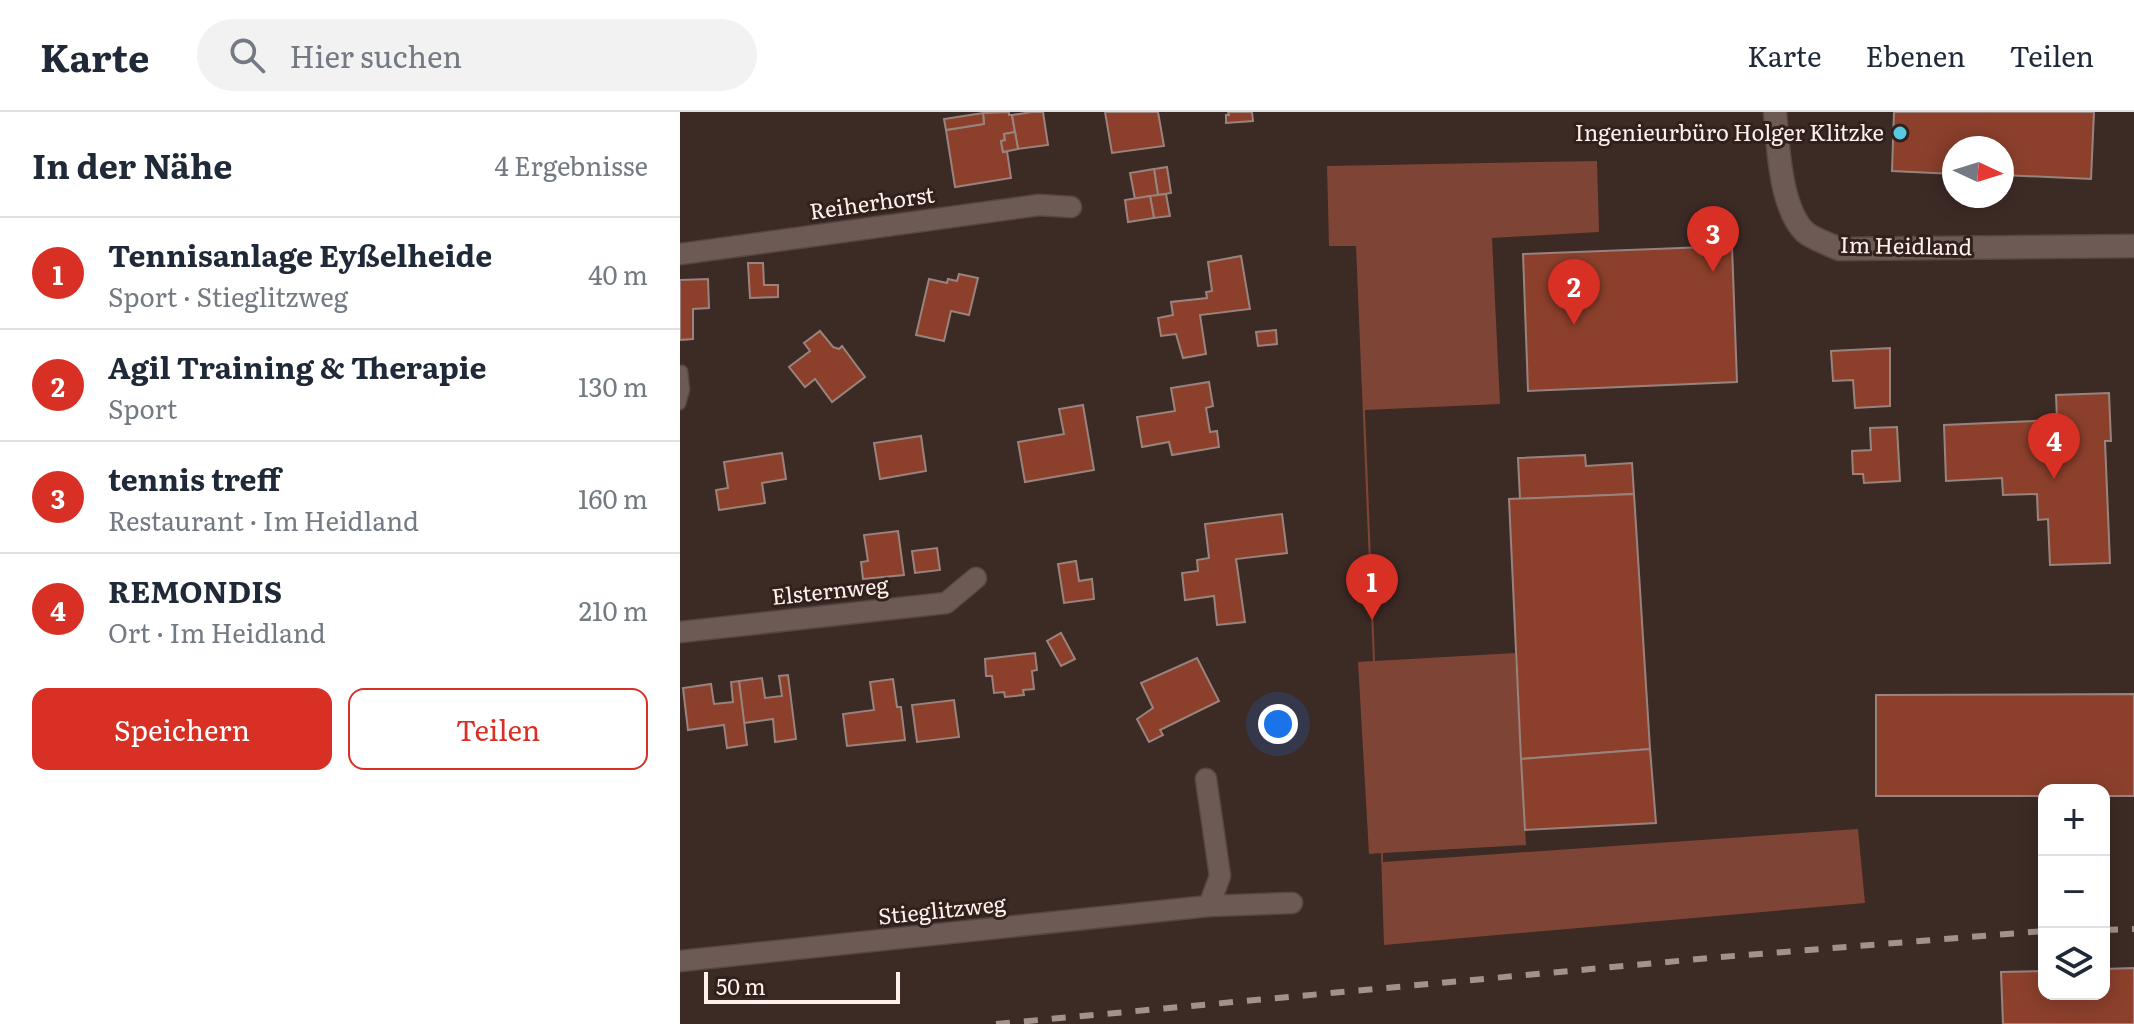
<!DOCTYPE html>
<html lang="de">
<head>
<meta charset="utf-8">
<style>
	body { margin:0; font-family:Literata,serif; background:#f2f2f3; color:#1f2937 }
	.controls { position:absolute; right:24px; bottom:24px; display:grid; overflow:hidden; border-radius:16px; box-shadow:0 4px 20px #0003 }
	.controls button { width:72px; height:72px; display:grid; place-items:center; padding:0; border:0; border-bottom:2px solid #e0e1e3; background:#fff; color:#1f2937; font:40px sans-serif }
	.compass { position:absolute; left:1262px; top:24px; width:72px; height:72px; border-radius:50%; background:#fff; box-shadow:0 4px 20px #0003; rotate:94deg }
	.scale { position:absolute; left:24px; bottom:20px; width:196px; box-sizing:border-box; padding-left:8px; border:4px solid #fdf0ed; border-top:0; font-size:22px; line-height:28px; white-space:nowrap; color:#fdf0ed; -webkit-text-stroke:6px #31201b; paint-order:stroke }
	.you { position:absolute; left:598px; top:612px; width:28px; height:28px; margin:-20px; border:6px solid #fff; border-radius:50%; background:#1a73e8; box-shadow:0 0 0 12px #1a73e833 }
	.badge { display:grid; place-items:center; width:52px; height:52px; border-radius:50%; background:#d93025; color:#fff; font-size:26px; font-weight:700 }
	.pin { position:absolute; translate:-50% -66px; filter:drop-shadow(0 2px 4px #0008) }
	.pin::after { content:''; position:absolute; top:42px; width:28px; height:24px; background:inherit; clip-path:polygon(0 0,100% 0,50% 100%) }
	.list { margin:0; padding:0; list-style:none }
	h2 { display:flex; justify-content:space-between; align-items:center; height:104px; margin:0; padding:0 32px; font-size:34px }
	h2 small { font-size:26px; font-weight:400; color:#747a83 }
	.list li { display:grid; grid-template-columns:52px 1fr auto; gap:24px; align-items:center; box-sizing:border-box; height:112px; padding:0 32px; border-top:2px solid #e0e1e3 }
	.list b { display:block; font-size:30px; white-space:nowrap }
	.list p { margin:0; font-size:26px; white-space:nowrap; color:#747a83 }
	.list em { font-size:26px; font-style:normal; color:#747a83 }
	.actions { display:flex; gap:16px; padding:24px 32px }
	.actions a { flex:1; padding:18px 0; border:2px solid #d93025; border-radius:16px; text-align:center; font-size:28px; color:#d93025 }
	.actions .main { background:#d93025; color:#fff }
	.icon { flex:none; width:44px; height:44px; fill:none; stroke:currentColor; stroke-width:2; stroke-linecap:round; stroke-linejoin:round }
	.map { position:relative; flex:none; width:1454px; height:912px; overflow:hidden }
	header { display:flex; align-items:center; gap:48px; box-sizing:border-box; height:112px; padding:0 40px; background:#fff; border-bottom:2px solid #e0e1e3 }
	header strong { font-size:38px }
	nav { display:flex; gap:44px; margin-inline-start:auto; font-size:28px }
	.search { width:560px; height:72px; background:#f2f2f3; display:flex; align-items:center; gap:20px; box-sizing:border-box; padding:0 28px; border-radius:44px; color:#747a83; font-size:30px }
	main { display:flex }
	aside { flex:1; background:#fff }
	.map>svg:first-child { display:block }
	.green { fill:#7e4435 }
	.building { fill:#8c402c; stroke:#99837d; stroke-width:2 }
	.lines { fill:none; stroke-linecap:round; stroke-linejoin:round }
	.service-casing { stroke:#574744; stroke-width:13 }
	.minor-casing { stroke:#574744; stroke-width:23 }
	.tertiary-casing { stroke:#574744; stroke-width:25 }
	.service { stroke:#6e5a54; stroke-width:10 }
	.minor { stroke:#6e5a54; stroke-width:20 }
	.tertiary { stroke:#6e5a54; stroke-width:22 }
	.rail { stroke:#a2928e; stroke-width:6; stroke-dasharray:14 14; stroke-linecap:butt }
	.poi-dot { fill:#58c9e3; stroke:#31201b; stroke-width:3 }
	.labels { text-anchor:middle; stroke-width:6; stroke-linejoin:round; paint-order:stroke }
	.poi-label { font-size:22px; fill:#fdf0ed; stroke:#31201b; text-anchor:end }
	.street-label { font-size:22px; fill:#fdf0ed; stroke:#31201b }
</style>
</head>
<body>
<header>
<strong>Karte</strong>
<div class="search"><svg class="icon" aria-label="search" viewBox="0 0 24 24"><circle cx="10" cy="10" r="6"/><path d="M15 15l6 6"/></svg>Hier suchen</div>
<nav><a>Karte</a><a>Ebenen</a><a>Teilen</a></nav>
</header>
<main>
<aside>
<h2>In der Nähe<small>4 Ergebnisse</small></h2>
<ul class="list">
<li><span class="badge">1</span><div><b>Tennisanlage Eyßelheide</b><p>Sport · Stieglitzweg</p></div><em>40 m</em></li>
<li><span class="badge">2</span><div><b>Agil Training &amp; Therapie</b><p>Sport</p></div><em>130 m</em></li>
<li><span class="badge">3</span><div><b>tennis treff</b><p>Restaurant · Im Heidland</p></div><em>160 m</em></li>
<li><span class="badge">4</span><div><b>REMONDIS</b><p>Ort · Im Heidland</p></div><em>210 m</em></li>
</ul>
<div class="actions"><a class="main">Speichern</a><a>Teilen</a></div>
</aside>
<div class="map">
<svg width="1454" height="912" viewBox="0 0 1454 912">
	<rect width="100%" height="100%" fill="#3c2a25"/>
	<polygon class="green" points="917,49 919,120 812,126 820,292 685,298 695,549 835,541 846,733 703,741 703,750 1178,717 1185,791 704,833 701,741 689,742 678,550 693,549 676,134 649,134 647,54"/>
	<g class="building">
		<polygon points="329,0 329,3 332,3 335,20 324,22 325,28 321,29 323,40 327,39 331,66 275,75 266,18 304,12 303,1"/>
		<polygon points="352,0 363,0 368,33 338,37 332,3"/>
		<polygon points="425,0 478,0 484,34 432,41"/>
		<polygon points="548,0 572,0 573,9 546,11 546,3 549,3"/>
		<polygon points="1214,0 1414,0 1411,67 1322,63 1322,36 1274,36 1274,62 1212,59"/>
		<polygon points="303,1 304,12 266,18 264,7"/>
		<polygon points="335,20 338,37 323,40 321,29 325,28 324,22"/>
		<polygon points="487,55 491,81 478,83 474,57"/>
		<polygon points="474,57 478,83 455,87 450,61"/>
		<polygon points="486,82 490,104 474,106 470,84"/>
		<polygon points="470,84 474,106 448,110 445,88"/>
		<polygon points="1052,134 1057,270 848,279 843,142"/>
		<polygon points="561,144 570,197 520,203 526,242 503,246 496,222 481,224 478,206 493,203 491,190 527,186 526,180 532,179 528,150"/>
		<polygon points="68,151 83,151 84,173 98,173 98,185 70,186"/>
		<polygon points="279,162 298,166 289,203 271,199 264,229 236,223 249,167 267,171 268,167 277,169"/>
		<polygon points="28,167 29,196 13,197 13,227 0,228 0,168"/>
		<polygon points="596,218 597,232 578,234 576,220"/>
		<polygon points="140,219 153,235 159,237 162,234 185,265 152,290 135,267 125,275 109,255 130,239 124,231"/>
		<polygon points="1210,236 1210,294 1175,296 1173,268 1153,269 1151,239"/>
		<polygon points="529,270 533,294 526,296 530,320 537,319 539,335 492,343 489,330 462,335 457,305 495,299 491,276"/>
		<polygon points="1429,281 1431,329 1425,329 1430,451 1370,453 1368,407 1358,408 1357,382 1323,383 1322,366 1266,369 1264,313 1377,308 1376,283"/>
		<polygon points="403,293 414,358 345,370 338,330 384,322 379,297"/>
		<polygon points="1217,315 1220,369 1184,371 1183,362 1173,362 1172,339 1191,338 1190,316"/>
		<polygon points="241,324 246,359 200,367 194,331"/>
		<polygon points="102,341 106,367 82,371 85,391 39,398 36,378 48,376 44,350"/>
		<polygon points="905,343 906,354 952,351 954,382 840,387 838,346"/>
		<polygon points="954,382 970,637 841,647 829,387"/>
		<polygon points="602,402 607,441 556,447 565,510 537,513 534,484 505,488 502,461 518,459 517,448 529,446 525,412"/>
		<polygon points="218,419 224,463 183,467 181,450 188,449 184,423"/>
		<polygon points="257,436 260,458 235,461 232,439"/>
		<polygon points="396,449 399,469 412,467 414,487 384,491 378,452"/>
		<polygon points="381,521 395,547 381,554 367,529"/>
		<polygon points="355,541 357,558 352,559 354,577 343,578 344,583 325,585 324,580 314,581 312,564 306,564 305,547"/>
		<polygon points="517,546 539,589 480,618 483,623 469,630 457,607 473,596 461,571"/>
		<polygon points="108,563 116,627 95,630 93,607 64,611 59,569 82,566 85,586 102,584 99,564"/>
		<polygon points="213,567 217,595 221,595 225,628 167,634 163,602 194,598 190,570"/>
		<polygon points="59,569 67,633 47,636 44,613 8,618 3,576 31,572 34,592 53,590 51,570"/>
		<polygon points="1454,582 1454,684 1424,684 1424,678 1364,678 1364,684 1196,684 1196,583"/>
		<polygon points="274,588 279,625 237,630 232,593"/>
		<polygon points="970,637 976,711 845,718 841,647"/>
		<polygon points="1454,856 1454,912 1323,912 1321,860 1364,859 1364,882 1424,882 1424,857"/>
	</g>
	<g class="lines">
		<defs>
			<polyline id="service" points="0,292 4,278 2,259"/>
			<g id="minor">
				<polyline points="0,142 359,93 391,95"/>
				<polyline points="0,520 266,491 296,466"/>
				<polyline points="526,667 540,764 529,794"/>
				<polyline points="0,849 529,794 612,791"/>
			</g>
			<path id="tertiary" d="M1095,0C1098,33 1100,96 1125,120C1133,127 1149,132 1159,137L1454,134"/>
		</defs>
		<use href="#service" class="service-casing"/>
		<use href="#minor" class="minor-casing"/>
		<use href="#tertiary" class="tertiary-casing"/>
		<use href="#service" class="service"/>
		<use href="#minor" class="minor"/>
		<use href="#tertiary" class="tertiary"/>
		<g class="rail">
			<polyline points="1424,818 1454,817"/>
			<polyline points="316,912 1041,845 1364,819"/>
		</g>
	</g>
	<circle class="poi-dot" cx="1220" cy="21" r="8"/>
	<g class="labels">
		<g class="poi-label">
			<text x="1204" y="29">Ingenieurbüro Holger Klitzke</text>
		</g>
		<g class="street-label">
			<text transform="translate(192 91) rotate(-8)" y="8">Reiherhorst</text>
			<text transform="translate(1226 134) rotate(1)" y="8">Im Heidland</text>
			<text transform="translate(150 479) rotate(-6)" y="8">Elsternweg</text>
			<text transform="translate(262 798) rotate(-6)" y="8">Stieglitzweg</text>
		</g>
	</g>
</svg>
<div class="controls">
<button>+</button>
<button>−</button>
<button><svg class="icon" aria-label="layers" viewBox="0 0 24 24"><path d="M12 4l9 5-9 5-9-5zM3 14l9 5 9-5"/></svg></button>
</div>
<svg class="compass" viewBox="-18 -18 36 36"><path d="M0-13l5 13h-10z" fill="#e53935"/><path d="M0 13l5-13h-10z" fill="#747a83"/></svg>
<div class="scale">50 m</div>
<div class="you"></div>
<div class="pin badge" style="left:692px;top:508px">1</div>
<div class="pin badge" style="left:894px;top:213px">2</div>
<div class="pin badge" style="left:1033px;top:160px">3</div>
<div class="pin badge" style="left:1374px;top:367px">4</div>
</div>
</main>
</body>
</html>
